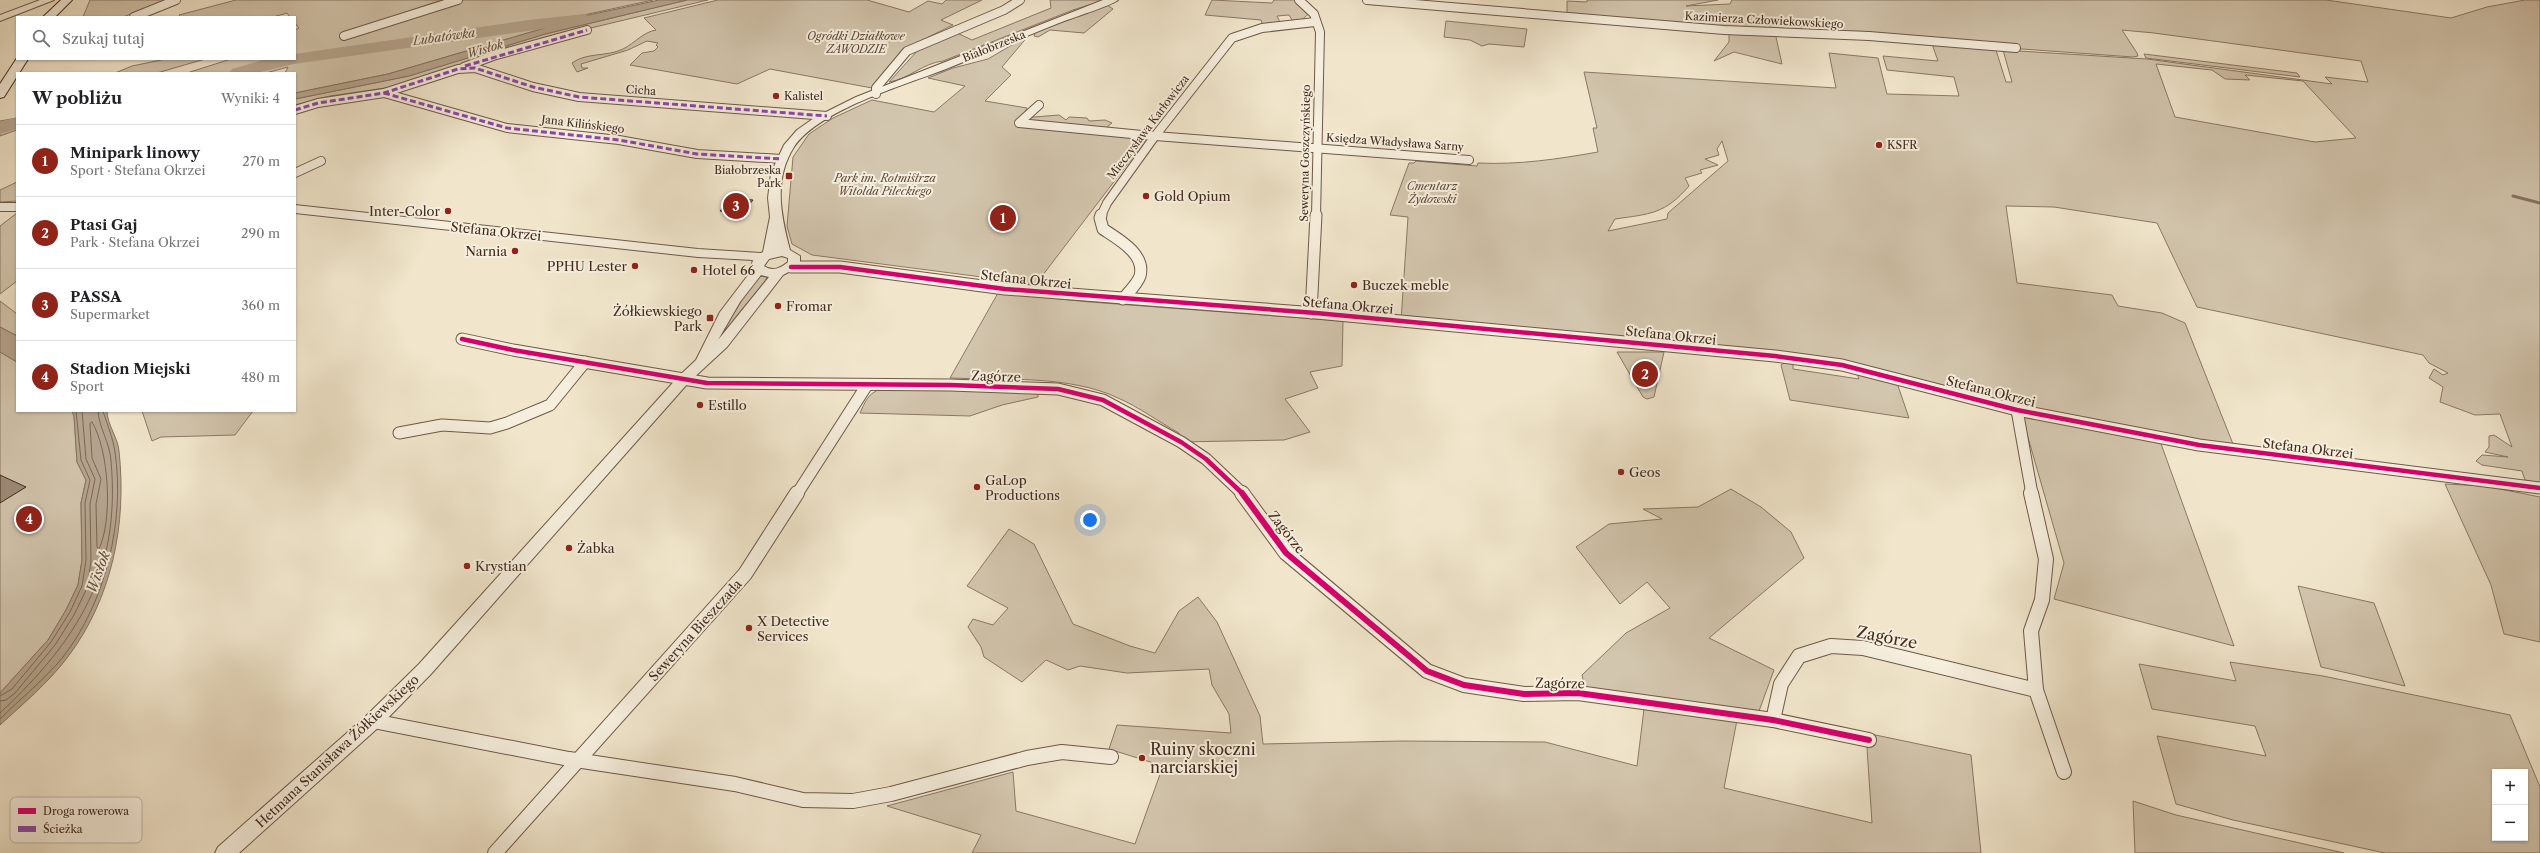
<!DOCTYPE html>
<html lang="pl">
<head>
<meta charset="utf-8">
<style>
	body { margin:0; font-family:"Libre Caslon Text",serif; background:#f6f6f6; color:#202124 }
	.controls { position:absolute; right:12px; bottom:12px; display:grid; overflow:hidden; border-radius:0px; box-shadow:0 1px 3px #0004 }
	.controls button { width:36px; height:36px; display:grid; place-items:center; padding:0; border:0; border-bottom:1px solid #e0e0e0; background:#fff; color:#202124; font:20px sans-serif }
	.you { position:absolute; left:1090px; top:520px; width:14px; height:14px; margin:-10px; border:3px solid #fff; border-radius:50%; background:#1a73e8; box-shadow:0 0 0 6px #1a73e833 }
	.badge { display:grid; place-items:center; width:26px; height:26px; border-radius:50%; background:#8f2418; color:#fff; font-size:13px; font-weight:700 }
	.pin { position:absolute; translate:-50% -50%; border:2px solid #fff; box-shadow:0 1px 4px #0006 }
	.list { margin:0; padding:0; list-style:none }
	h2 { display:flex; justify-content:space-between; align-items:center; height:52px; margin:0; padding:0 16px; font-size:17px }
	h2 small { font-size:13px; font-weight:400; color:#757577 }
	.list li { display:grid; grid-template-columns:26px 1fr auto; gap:12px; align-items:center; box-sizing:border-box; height:72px; padding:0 16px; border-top:1px solid #e0e0e0 }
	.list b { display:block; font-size:15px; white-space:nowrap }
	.list p { margin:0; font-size:13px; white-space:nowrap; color:#757577 }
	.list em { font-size:13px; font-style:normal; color:#757577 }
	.icon { flex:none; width:22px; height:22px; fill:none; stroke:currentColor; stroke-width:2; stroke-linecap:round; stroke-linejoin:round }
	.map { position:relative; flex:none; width:2540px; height:853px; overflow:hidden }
	.search { position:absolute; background:#fff; box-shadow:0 1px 3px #0004; left:16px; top:16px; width:280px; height:44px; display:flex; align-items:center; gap:10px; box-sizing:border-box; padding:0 14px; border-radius:0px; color:#757577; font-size:15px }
	.panel { position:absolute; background:#fff; box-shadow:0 1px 3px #0004; left:16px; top:72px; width:280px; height:340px; border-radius:0px }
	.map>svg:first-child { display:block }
	.green { fill:#d3c6ae; stroke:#8b7866; fill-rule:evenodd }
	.water { fill:#b6a690; stroke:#887462 }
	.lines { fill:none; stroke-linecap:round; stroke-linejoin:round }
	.shore { stroke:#7c6856; stroke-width:1 }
	.stream { stroke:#887462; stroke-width:3 }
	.river { fill:#b6a690; fill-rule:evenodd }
	.building { fill:#9d8c78; stroke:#432a1d }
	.minor-far2-casing { stroke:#6e5949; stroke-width:10 }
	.minor-far1-casing { stroke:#6e5949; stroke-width:13 }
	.minor-casing { stroke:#6e5949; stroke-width:16 }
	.tertiary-casing { stroke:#6e5949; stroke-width:2 }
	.secondary-casing { stroke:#432a1d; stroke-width:2 }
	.minor-far2 { stroke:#f6efde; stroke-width:8 }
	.minor-far1 { stroke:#f6efde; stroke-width:11 }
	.minor { stroke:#f6efde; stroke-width:14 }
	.tertiary { fill:#f6efde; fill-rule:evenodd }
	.secondary { fill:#f6efde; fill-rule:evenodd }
	.quiet { stroke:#8e44ad; stroke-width:3; stroke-dasharray:6 3; stroke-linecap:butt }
	.cycleway-far1-casing { stroke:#f6efde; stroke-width:7 }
	.cycleway-casing { stroke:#f6efde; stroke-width:8 }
	.cycleway-far1 { stroke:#d6006c; stroke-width:4.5 }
	.cycleway { stroke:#d6006c; stroke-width:6 }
	.poi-dot { fill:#8f2418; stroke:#f6efde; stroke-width:1.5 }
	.labels { text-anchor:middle; stroke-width:4; stroke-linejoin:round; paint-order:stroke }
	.far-street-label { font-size:11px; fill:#432a1d; stroke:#f6efde }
	.far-park-label { font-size:11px; font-style:italic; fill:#60493a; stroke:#f6efde }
	.far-poi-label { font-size:11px; fill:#432a1d; stroke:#f6efde; text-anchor:start }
	.far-water-label { font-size:12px; font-style:italic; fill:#664f40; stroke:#f6efde }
	.poi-label { font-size:13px; fill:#432a1d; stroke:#f6efde; text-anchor:start }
	.street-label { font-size:13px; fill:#432a1d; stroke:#f6efde }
	.water-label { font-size:14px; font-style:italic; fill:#664f40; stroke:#f6efde }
	.near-street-label { font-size:16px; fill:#432a1d; stroke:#f6efde }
	.near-poi-label { font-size:16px; fill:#432a1d; stroke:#f6efde; text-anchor:start }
	.key { fill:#f6efde; stroke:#c0b4a4; stroke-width:1 }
	.key-label { font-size:11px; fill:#432a1d }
</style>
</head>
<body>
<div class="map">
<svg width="2540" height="853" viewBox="0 0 2540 853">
	<rect width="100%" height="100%" fill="#f1e6cc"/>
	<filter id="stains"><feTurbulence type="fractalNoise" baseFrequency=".005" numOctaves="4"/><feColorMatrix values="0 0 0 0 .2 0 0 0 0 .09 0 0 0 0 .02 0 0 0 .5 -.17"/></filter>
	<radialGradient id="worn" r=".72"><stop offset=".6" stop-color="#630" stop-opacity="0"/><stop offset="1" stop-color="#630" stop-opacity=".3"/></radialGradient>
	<g class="green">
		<polygon points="90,0 167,0 123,17 83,17"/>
		<polygon points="236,0 442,0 343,33 453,0 653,0 547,23 549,27 388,74 295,93 295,73 285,73 288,67 266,73 187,73 231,59 295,59 295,30 299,28 295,23 295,17 290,17 287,13 273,17 181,17 179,15"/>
		<polygon points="687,0 708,0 553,37 399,86 330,96 295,105 295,99 409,76 545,34"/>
		<path d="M718,0H867L909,12L928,1L942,4L946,0H982L941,20L953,25L910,46L872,88L770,69L737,84L630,65L642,53L654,51L658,47L656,45L658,43L647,41L628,50L581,64L582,68H588L577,72L572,63C587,52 607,57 623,49C635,43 643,32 656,30L644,18Z"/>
		<path d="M1050,0H1105L1073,10L943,61C923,63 909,79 889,82L918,50L955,32L972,40L1051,8Z"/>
		<path d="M1212,0L1272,3L1274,0H1294L1309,13C1305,18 1301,21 1294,23L1289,15L1277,16L1281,24L1263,26L1261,20L1205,15Z"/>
		<path d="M1587,0H1718L1686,6L1730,4L1732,0H2326L2451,18L2487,7L2525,0H2540V483L2525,480L2522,471L2482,465L2476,461L2482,455L2508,457L2485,452L2489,447V436L2494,435L2512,447L2500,414L2475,415L2440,402L2443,387L2429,378L2434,369L2443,375L2448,373L2429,363L2423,355L2197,307L2157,223L2054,207L2006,206L2017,283L2112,295L2118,306L2162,313L2185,323L2233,444L2150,436L1842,365L1401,321L1408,217L1390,215L1409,163H1414L1416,161L1477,166L1478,163C1519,165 1558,159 1598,152L1593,128H1597L1584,72L1836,88L1829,53L1878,58L1887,94L1959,96L1954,77L1887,70L1883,56L1938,61L1932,44L1996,50L2006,82H2012L2003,50L2147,59L2332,84L2325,77L2368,82L2361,61L2154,33L2122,30L2137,53L2138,56L2133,57L1676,24L1567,14V1L1587,2ZM2156,64L2212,70L2225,79L2250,80L2245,75L2303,81L2356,138L2315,142L2175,117ZM1722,141L1728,161L1668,213L1667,219L1608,231L1615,219C1650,214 1665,214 1689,186L1685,178L1702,173L1700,170L1718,165L1705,159L1719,155L1717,149Z"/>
		<polygon points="1107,5 1113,9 1084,33 1050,30 1038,37 1034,36 1035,32"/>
		<polygon points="1446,21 1527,29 1524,47 1489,44 1482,46 1470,40 1444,37"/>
		<polygon points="1729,33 1773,34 1776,37 1782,64 1734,52 1714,61 1729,42"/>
		<polygon points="1029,35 1002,67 1011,75 985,101 1027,108 1022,118 1059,115 1066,120 1069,117 1087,118 1089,121 1105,120 1112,123 1108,126 1109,132 1148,137 1036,284 812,255 792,244 787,226 793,157 809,134 833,118 872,100 934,112 965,86 928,78 953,68 988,59"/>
		<polygon points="2144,54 2297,73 2300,77 2146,58"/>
		<polygon points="166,59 205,59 157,73 115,73 132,66"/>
		<polygon points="17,118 17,130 0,136 0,121"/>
		<polygon points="17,182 17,201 0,202 0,190"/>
		<polygon points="17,213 17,281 0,294 0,226"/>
		<polygon points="757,276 767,277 762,289 715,343"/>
		<path d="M998,293L1090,302L1343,321L1342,366L1310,372L1318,388L1285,399L1310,432L1284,440L1181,442L1179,433C1159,422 1139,407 1118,398C1070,375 1002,380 950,378Z"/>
		<polygon points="0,301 17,314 17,336 0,327"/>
		<polygon points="0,352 17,362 17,411 72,411 74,416 77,462 86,480 81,503 82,560 78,585 66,610 48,640 0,693"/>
		<polygon points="1617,352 1664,352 1654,397 1647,399 1643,397"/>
		<polygon points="1786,362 1793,363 1793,369 1859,379 1857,374 1897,383 1909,418 1790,400 1781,365"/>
		<path d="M881,389L1038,392V397L1002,405L970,416L860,413C865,402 868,393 881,389Z"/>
		<polygon points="142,411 253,411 235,435 161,437 152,441"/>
		<polygon points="2021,413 2160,441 2234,646 2054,599 2064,563"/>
		<polygon points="2445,484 2485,486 2540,497 2540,642 2504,634 2491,585"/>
		<polygon points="1731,489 1761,507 1791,532 1804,558 1709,638 1774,670 1759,711 1585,688 1582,675 1626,633 1670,608 1647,582 1620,604 1576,547 1609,524 1662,519 1643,509 1698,507"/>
		<polygon points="1009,529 1034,544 1073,624 1130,646 1155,653 1179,611 1198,597 1217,622 1260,716 1263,744 1401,741 1545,742 1637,766 1644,709 1737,720 1724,788 1872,823 1866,733 1971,755 1981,853 972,853 981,835 887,806 1013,772 1016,811 1135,844 1163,766 1109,749 1117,725 1231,733 1229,714 1212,685 1209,669 1127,673 1080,666 1068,670 1046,660 1022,682 984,657 981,647 968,627 973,619 993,625 1008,608 967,586"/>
		<polygon points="2298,586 2374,603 2405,686 2321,667"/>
		<path d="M2230,662L2323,676L2510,715L2540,787V853H2385L2233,820L2176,804L2157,736L2266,756L2255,726L2152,709L2139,664L2236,681ZM2495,772H2525V838H2495Z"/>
		<polygon points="2133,801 2176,815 2344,853 2135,853"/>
	</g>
	<g class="water">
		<polygon points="659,0 687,0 545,34 409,76 295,99 295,93 388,74 548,27 547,24"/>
		<polygon points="0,327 17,336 17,362 0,352"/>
		<path d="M72,411H107C107,424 118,438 119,451C127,524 112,599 67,658C48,683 23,704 0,725V693L48,640L66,610L78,585L82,560L81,503L86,480L77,462L74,416Z"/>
	</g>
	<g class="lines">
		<g class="shore">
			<path d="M92,422C109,450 113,519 99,549L97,547L96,504L101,479L92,458L90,424Z"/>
			<polyline points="0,696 12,689 51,642 70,612 82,586 86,560 85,503 90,480 81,460 76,411"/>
			<polyline points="0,701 6,700 15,693 55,645 74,615 87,588 91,561 90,504 95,479 86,459 82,411"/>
			<path d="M0,713C78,640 121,572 111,461C110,443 99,428 98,411"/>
			<path d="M0,719C20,699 45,679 63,657C106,602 125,520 115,452C113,438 107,424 103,411"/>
		</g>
		<polyline class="stream" points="2513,196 2540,203"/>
		<g class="river">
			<polygon points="585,14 593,19 591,22 294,64 256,73 229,73 232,69 266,59 295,59 295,54 528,20"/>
			<polygon points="17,117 17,129 0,134 0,122"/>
		</g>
	</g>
	<g class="building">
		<polygon points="731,198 753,200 742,213 720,211"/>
		<polygon points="0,475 26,487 0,503"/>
	</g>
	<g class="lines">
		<defs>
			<g id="minor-far2">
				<polyline points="1299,0 1314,14 1320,32 1316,216"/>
				<polyline points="1367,0 1724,30 1869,36 2016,48"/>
				<polyline points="134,17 176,0"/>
				<polyline points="344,36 458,0"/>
				<polyline points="464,67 493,56 587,30"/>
				<polyline points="384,93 507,128 619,140 697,154 782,159"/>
				<polyline points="876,94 876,88 907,51 1004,10 1020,0"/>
				<polyline points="1039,105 1019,123 1142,135 1469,160"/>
				<polyline points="295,110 318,103 384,93 458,69 475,68 533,87 579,97 827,116"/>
				<polyline points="295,173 321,161"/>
				<polyline points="1101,216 1107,203 1155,136 1232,38 1262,28 1315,22"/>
			</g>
			<g id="minor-far1">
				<path d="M1101,215L1100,218L1103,229C1118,239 1146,254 1140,276C1138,283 1128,293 1123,299"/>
				<polyline points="791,267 840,267 1005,289 1316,313 1775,356 1842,365 2017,410 2199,445 2540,488"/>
				<polyline points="1311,313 1316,215"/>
				<polyline points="462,339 513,350 707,383 950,385 1058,389 1103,400 1181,442 1206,459 1243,494"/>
				<polyline points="2017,410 2032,494"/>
				<polyline points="399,433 442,425 490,428 507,423 550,405 585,362"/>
				<polyline points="797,494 867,385"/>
			</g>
			<g id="minor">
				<polyline points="1242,493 1286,553 1427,671 1464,685 1524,694 1578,693 1773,720 1869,740"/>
				<polyline points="2036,690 2064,772"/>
				<polyline points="1773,720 1781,684 1799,656 1831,646 1863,648 2036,690 2031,631 2042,600 2046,559 2031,493"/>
				<polyline points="373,721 569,759 735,784 803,800 853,801 891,794 1027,758 1062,752 1111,757"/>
				<polyline points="495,853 745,574 797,493"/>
			</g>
			<g id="tertiary">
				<polygon points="40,0 54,0 0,21 0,15"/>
				<path d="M1103,0H1118C1113,5 1069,19 1059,23C1021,38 984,54 946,69C905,85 818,110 794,147C773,180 781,215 790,250L800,256V266L783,275L727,347L689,382L431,674L380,726L239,853H215L218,847L366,716L419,664L679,376L696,360L720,312L752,270L751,267L753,260L698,257L295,213V205L698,249L761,253L763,252L770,217L768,198L771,173L784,145L797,130L814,118L856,97ZM782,256L788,258V262C781,268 772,272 764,266L769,259ZM761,275L769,277L718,340L740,302Z"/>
				<rect x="0" y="203" width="17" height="8"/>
			</g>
			<g id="secondary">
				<polygon points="61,0 72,0 55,17 43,17"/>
				<polygon points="17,58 28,59 4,97 0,98 0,84"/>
			</g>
		</defs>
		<use href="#minor-far2" class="minor-far2-casing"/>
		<use href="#minor-far1" class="minor-far1-casing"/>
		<use href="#minor" class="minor-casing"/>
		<use href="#tertiary" class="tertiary-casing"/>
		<use href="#secondary" class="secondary-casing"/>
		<use href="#minor-far2" class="minor-far2"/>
		<use href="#minor-far1" class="minor-far1"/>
		<use href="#minor" class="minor"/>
		<use href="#tertiary" class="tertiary"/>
		<use href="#secondary" class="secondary"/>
		<g class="quiet">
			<polyline points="465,66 587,30"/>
			<polyline points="384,93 507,128 619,140 697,154 782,159"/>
			<polyline points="295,110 318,103 384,93 458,69 475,68 533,87 579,97 827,116"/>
		</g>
		<defs>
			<g id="cycleway-far1">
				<polyline points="791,267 840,267 1005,289 1316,313 1775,356 1842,365 2017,410 2199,445 2540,488"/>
				<polyline points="462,339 513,350 707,383 950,385 1058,389 1103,400 1181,442 1206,459 1243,494"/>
			</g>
			<polyline id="cycleway" points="1242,493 1286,553 1427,671 1464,685 1524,694 1578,693 1773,720 1869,740"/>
		</defs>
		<use href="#cycleway-far1" class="cycleway-far1-casing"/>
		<use href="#cycleway" class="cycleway-casing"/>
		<use href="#cycleway-far1" class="cycleway-far1"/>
		<use href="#cycleway" class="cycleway"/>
	</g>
	<g class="poi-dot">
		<circle cx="776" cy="96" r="4"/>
		<circle cx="1879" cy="145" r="4"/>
		<rect x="785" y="172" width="8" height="8" rx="2"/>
		<circle cx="1146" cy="196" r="4"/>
		<circle cx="448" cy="211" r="4"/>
		<circle cx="515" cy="251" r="4"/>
		<circle cx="635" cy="266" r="4"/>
		<circle cx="694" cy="270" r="4"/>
		<circle cx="1354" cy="285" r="4"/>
		<circle cx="778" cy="306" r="4"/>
		<rect x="706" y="314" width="8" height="8" rx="2"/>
		<circle cx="700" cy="405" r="4"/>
		<circle cx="1621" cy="472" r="4"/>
		<circle cx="977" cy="487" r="4"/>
		<circle cx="569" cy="548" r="4"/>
		<circle cx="467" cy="566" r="4"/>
		<circle cx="749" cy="628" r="4"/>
		<circle cx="1142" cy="758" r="4"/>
	</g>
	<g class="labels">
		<g class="far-street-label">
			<text transform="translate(1764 20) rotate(3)" y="4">Kazimierza Człowiekowskiego</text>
			<text transform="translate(994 46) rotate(-22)" y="4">Białobrzeska</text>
			<text transform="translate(641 90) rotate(4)" y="4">Cicha</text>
			<text transform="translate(583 124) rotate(7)" y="4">Jana Kilińskiego</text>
			<text transform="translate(1148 127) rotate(-53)" y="4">Mieczysława Karłowicza</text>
			<text transform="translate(1395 142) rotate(4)" y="4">Księdza Władysława Sarny</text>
			<text transform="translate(1305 153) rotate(-89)" y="4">Seweryna Goszczyńskiego</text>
		</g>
		<g class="far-park-label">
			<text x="856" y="40">Ogródki Działkowe<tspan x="856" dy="13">ZAWODZIE</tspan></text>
			<text x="885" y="182">Park im. Rotmistrza<tspan x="885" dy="13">Witolda Pileckiego</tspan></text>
			<text x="1432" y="190">Cmentarz<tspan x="1432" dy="13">Żydowski</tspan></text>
		</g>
		<g class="far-poi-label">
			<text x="784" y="100">Kalistel</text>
			<text x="1887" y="149">KSFR</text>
			<text x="781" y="174" text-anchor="end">Białobrzeska<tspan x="781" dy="13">Park</tspan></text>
		</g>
		<g class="far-water-label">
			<text transform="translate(444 37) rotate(-8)" y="4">Lubatówka</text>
			<text transform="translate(485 49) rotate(-16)" y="4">Wisłok</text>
		</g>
		<g class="poi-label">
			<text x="1154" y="201">Gold Opium</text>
			<text x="440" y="216" text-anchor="end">Inter-Color</text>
			<text x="507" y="256" text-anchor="end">Narnia</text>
			<text x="627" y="271" text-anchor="end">PPHU Lester</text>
			<text x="702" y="275">Hotel 66</text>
			<text x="1362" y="290">Buczek meble</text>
			<text x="786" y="311">Fromar</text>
			<text x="702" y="316" text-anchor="end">Żółkiewskiego<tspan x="702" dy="15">Park</tspan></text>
			<text x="708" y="410">Estillo</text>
			<text x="1629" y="477">Geos</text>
			<text x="985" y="485">GaLop<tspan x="985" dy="15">Productions</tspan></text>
			<text x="577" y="553">Żabka</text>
			<text x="475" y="571">Krystian</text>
			<text x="757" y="626">X Detective<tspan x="757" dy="15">Services</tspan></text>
		</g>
		<g class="street-label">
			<text transform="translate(496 231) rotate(6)" y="5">Stefana Okrzei</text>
			<text transform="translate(1026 279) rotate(6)" y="5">Stefana Okrzei</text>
			<text transform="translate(1348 305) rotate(5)" y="5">Stefana Okrzei</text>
			<text transform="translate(1671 335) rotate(6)" y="5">Stefana Okrzei</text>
			<text transform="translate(996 376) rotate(2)" y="5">Zagórze</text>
			<text transform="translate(1991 391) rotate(14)" y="5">Stefana Okrzei</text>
			<text transform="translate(2308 448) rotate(7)" y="5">Stefana Okrzei</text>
			<text transform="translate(1287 532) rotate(52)" y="5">Zagórze</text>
			<text transform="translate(695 630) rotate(-48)" y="5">Seweryna Bieszczada</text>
			<text transform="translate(1560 683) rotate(1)" y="5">Zagórze</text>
			<text transform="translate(337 751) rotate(-43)" y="5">Hetmana Stanisława Żółkiewskiego</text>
		</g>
		<g class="water-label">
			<text transform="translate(98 572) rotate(-70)" y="5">Wisłok</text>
		</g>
		<g class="near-street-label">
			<text transform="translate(1887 637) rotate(11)" y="6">Zagórze</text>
		</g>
		<g class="near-poi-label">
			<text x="1150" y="755">Ruiny skoczni<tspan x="1150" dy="18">narciarskiej</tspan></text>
		</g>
	</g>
	<rect x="10" y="797" width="132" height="46" rx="6" class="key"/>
	<rect x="18" y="808" width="18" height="6" fill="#d6006c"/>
	<rect x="18" y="826" width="18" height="6" fill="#8e44ad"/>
	<g class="key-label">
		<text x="43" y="815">Droga rowerowa</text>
		<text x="43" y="833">Ścieżka</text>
	</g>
	<rect width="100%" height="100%" filter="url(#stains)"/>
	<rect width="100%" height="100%" fill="url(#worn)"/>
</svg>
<div class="controls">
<button>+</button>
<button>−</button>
</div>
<div class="you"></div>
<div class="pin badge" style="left:1003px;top:218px">1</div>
<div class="pin badge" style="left:1645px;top:374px">2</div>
<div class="pin badge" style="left:736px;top:206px">3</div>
<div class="pin badge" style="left:29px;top:519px">4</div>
<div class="search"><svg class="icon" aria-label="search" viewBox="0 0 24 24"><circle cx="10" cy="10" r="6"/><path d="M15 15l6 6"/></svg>Szukaj tutaj</div>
<section class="panel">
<h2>W pobliżu<small>Wyniki: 4</small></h2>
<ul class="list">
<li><span class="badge">1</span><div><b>Minipark linowy</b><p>Sport · Stefana Okrzei</p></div><em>270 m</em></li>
<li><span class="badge">2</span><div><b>Ptasi Gaj</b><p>Park · Stefana Okrzei</p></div><em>290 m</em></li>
<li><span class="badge">3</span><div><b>PASSA</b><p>Supermarket</p></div><em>360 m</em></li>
<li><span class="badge">4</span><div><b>Stadion Miejski</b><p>Sport</p></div><em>480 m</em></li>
</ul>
</section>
</div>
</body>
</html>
